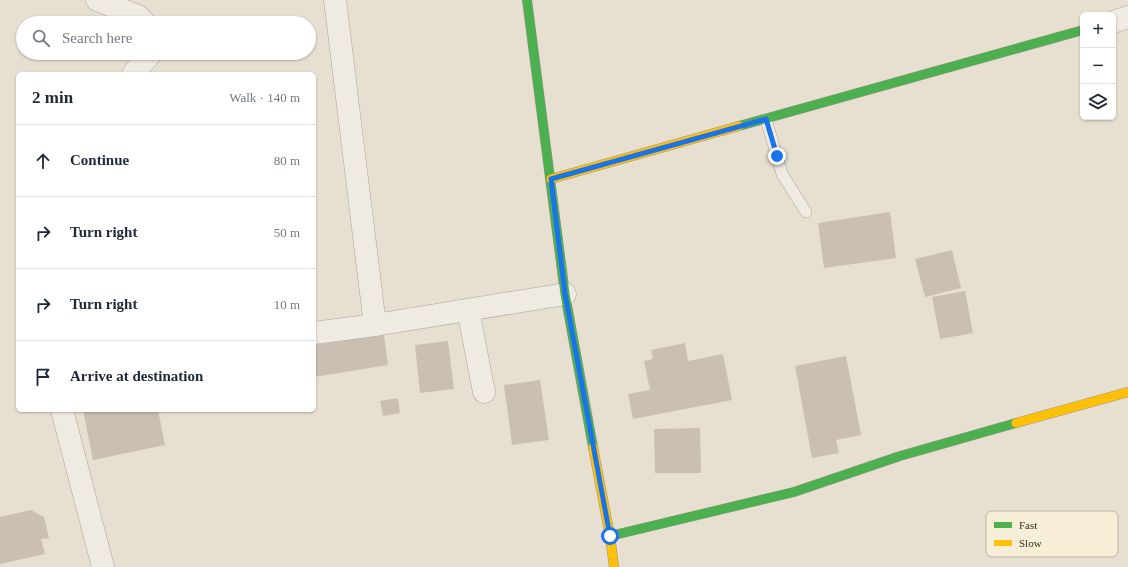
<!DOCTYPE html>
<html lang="en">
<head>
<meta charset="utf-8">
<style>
	body { margin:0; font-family:"Times New Roman",serif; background:#f6f6f7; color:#1f2937 }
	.controls { position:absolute; right:12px; top:12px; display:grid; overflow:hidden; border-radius:6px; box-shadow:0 1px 3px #0004 }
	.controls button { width:36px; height:36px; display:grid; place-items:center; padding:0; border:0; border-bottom:1px solid #e0e1e3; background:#fff; color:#1f2937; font:20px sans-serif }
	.stop { position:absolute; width:12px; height:12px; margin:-9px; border:3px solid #1a73e8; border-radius:50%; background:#fff }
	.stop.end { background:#1a73e8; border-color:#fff; box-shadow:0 1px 4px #0008 }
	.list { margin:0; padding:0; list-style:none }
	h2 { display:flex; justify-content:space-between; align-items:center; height:52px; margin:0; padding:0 16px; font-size:17px }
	h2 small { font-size:13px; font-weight:400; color:#747a83 }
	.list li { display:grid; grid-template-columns:26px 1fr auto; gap:12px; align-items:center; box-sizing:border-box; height:72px; padding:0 16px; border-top:1px solid #e0e1e3 }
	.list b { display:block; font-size:15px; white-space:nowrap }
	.list em { font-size:13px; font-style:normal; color:#747a83 }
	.icon { flex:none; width:22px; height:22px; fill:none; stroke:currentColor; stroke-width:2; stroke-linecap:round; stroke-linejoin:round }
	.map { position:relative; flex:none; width:1128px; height:567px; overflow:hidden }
	.search { position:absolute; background:#fff; box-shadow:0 1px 3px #0004; left:16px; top:16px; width:300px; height:44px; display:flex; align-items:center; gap:10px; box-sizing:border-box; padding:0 14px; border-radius:22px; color:#747a83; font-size:15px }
	.panel { position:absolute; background:#fff; box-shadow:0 1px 3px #0004; left:16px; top:72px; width:300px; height:340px; border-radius:6px }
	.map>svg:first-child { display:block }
	.building { fill:#cbbfb2 }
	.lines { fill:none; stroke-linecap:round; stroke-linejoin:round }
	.lane-casing { stroke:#ada599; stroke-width:12 }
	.street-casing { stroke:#ada599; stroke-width:23 }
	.fast-casing { stroke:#9c958a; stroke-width:10 }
	.slow-casing { stroke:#9c958a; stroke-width:10 }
	.lane { stroke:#efebe3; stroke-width:11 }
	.street { stroke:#efebe3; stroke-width:22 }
	.fast { stroke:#4caf50; stroke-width:9 }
	.slow { stroke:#ffc107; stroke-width:9 }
	.route { stroke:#1a73e8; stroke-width:5 }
	.key { fill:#f7eed8; stroke:#bfb4a1; stroke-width:1 }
	.key-label { font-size:11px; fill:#3d2e20 }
</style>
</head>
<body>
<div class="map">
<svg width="1128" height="567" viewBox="0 0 1128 567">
	<rect width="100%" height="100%" fill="#e7e0d1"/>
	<g class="building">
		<polygon points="890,212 896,258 824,268 818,223"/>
		<polygon points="952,250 961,288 925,297 915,259"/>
		<polygon points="965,291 973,333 940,339 932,297"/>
		<polygon points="384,335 388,365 314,377 314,345"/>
		<polygon points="448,341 454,389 420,393 415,345"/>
		<polygon points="685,343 688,361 723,354 732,400 633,419 628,394 650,390 644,361 653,359 651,350"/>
		<polygon points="846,356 861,435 836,440 839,453 812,458 795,366"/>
		<polygon points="540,380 549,440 512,445 504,385"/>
		<polygon points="398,398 400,413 383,416 380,401"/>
		<polygon points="83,410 158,410 165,445 93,460"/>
		<polygon points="700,428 701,473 655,473 654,429"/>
		<polygon points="31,510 44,517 49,538 41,539 45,554 0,564 0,517"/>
	</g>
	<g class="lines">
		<defs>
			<polyline id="lane" points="766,119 782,174 806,212"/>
			<g id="street">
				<polyline points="97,0 138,16 145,23"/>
				<polyline points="335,0 375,325"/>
				<polyline points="1113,22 1128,17"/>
				<polyline points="133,74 151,53"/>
				<polyline points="468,310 484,392"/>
				<polyline points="314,333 375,325 565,294"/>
				<polyline points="62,410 103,567"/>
			</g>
			<g id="fast">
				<polyline points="527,0 565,294 593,447"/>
				<polyline points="739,126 1083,30"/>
				<polyline points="610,536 794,492 900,456 1016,423"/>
			</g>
			<g id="slow">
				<polyline points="551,179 739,126"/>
				<polyline points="1016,423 1128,392"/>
				<polyline points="593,447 610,536 614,567"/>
			</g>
		</defs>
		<use href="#lane" class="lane-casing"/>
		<use href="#street" class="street-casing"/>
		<use href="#fast" class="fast-casing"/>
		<use href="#slow" class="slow-casing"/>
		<use href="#lane" class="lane"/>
		<use href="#street" class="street"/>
		<use href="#fast" class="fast"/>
		<use href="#slow" class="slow"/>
	</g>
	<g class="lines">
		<polyline class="route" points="610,536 565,294 551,179 766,119 777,156"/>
	</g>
	<rect x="986" y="511" width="132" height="46" rx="6" class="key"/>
	<rect x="994" y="522" width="18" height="6" fill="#4caf50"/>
	<rect x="994" y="540" width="18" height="6" fill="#ffc107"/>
	<g class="key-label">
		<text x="1019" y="529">Fast</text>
		<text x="1019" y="547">Slow</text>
	</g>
</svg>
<div class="controls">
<button>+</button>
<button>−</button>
<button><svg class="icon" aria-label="layers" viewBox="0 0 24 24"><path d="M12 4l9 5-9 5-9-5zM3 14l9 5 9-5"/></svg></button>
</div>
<div class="stop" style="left:610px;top:536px"></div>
<div class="stop end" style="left:777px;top:156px"></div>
<div class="search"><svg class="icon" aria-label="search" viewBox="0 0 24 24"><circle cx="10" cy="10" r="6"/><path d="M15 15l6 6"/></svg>Search here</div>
<section class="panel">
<h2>2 min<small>Walk · 140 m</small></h2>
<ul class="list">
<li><svg class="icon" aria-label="ahead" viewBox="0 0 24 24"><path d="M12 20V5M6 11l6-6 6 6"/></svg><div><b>Continue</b></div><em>80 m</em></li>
<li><svg class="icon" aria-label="right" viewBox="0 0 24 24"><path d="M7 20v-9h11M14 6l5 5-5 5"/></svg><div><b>Turn right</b></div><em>50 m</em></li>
<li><svg class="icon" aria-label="right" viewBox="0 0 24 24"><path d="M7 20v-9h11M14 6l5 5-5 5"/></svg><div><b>Turn right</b></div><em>10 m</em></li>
<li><svg class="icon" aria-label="arrive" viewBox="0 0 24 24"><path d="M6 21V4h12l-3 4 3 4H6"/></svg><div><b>Arrive at destination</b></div></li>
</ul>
</section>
</div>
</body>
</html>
